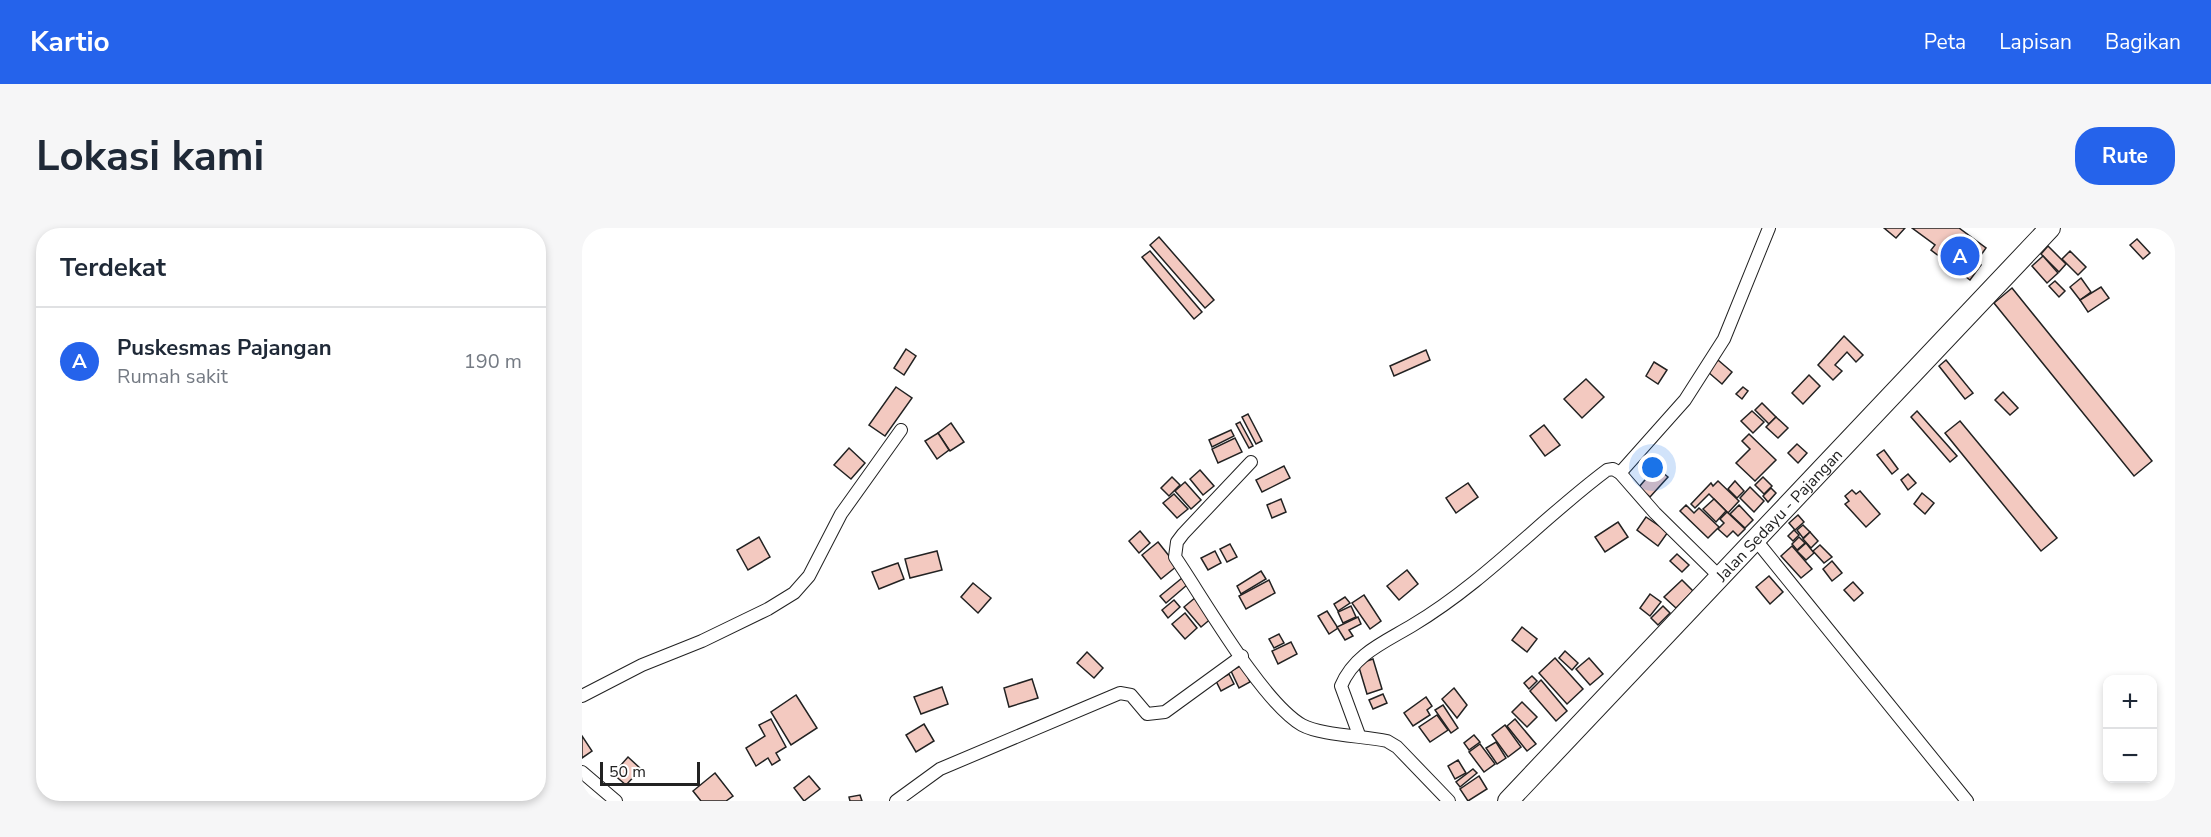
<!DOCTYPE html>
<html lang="id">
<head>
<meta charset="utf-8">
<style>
	body { margin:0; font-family:"Nunito Sans",sans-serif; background:#f6f6f7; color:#1f2937 }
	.controls { position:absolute; right:18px; bottom:18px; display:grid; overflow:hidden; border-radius:12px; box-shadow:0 3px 9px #0003 }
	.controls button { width:54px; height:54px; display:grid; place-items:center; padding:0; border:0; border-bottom:2px solid #e0e1e3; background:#fff; color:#1f2937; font:30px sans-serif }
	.scale { position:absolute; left:18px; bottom:15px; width:100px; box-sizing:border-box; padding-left:6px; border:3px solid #222; border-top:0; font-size:16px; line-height:21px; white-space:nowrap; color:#222; -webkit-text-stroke:4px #fff; paint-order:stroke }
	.you { position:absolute; left:1071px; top:240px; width:21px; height:21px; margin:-15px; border:4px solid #fff; border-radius:50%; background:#1a73e8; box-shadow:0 0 0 9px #1a73e833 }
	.badge { display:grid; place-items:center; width:39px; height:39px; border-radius:50%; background:#2563eb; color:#fff; font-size:20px; font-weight:700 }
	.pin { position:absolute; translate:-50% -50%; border:3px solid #fff; box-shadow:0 2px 6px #0006 }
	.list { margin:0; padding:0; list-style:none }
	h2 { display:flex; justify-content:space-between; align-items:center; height:78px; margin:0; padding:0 24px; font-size:26px }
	h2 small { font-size:20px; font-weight:400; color:#747a83 }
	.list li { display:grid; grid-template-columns:39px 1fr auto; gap:18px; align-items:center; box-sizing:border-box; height:108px; padding:0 24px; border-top:2px solid #e0e1e3 }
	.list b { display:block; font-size:22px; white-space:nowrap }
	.list p { margin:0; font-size:20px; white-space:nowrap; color:#747a83 }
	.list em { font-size:20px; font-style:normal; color:#747a83 }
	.map { position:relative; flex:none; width:1593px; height:573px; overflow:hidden; border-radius:24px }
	header { display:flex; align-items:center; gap:36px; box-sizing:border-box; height:84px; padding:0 30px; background:#2563eb; color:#fff }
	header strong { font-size:28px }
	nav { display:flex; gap:33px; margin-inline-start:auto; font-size:21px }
	.intro { display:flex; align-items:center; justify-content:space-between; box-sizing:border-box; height:144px; padding:0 36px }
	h1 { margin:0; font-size:42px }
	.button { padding:15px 27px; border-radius:24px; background:#2563eb; color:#fff; font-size:21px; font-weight:700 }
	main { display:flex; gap:36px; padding:0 36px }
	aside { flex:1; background:#fff; border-radius:24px; box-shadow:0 3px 9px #0003 }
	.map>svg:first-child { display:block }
	.building { fill:#f3c9c0; stroke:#222; stroke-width:1.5 }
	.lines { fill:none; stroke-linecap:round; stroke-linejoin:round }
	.minor-casing { stroke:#222; stroke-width:14 }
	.primary-casing { stroke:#222; stroke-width:22 }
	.minor { stroke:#fff; stroke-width:12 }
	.primary { stroke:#fff; stroke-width:20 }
	.labels { text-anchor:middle; stroke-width:4.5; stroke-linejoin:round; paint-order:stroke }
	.street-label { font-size:16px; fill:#222; stroke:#fff }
</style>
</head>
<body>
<header>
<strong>Kartio</strong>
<nav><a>Peta</a><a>Lapisan</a><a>Bagikan</a></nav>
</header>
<div class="intro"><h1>Lokasi kami</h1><a class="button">Rute</a></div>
<main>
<aside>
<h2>Terdekat<small></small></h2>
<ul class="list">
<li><span class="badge">A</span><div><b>Puskesmas Pajangan</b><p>Rumah sakit</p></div><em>190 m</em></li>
</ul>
</aside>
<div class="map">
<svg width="1593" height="573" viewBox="0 0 1593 573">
	<rect width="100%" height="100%" fill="#fff"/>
	<g class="building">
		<polygon points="1302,0 1323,0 1314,10"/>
		<polygon points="1330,0 1377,0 1404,20 1394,34 1399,37 1388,52 1349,22 1353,17"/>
		<polygon points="577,9 632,72 623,80 568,17"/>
		<polygon points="1555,11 1568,25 1561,31 1548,17"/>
		<polygon points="1466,18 1484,36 1477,44 1459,26"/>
		<polygon points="568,23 620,84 612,91 560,29"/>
		<polygon points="1488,23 1504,39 1496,47 1480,31"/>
		<polygon points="1461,28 1476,45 1465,55 1450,38"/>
		<polygon points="1499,50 1509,64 1498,72 1488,59"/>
		<polygon points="1473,53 1483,63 1477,69 1467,58"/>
		<polygon points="1519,59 1527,70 1506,84 1498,72"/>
		<polygon points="1430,60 1570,233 1552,248 1412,75"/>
		<polygon points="1262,108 1281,127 1274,134 1265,124 1253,137 1260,143 1251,152 1236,137"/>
		<polygon points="324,121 334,128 322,147 312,140"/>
		<polygon points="844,122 848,132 812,148 808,138"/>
		<polygon points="1136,132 1150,144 1140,156 1126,144"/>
		<polygon points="1364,132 1391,165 1383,171 1357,138"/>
		<polygon points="1072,134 1085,142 1076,156 1064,148"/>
		<polygon points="1227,147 1238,158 1221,176 1210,165"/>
		<polygon points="1004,151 1022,169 1000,190 982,171"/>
		<polygon points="314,159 330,170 303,208 287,197"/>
		<polygon points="1161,159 1166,163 1160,171 1154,166"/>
		<polygon points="1421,164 1436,180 1428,187 1413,172"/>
		<polygon points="1180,175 1194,189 1187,196 1173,182"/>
		<polygon points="1170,183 1182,194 1171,205 1159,193"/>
		<polygon points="1335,183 1375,228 1368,234 1329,189"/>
		<polygon points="666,186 680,213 674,216 660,189"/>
		<polygon points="1194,189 1206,200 1196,210 1184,199"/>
		<polygon points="1378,193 1475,310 1459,323 1363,205"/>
		<polygon points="658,194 671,218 667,220 654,196"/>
		<polygon points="369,195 382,214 368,223 356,205"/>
		<polygon points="962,197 978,217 963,228 948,208"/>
		<polygon points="649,202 652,208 630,219 627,212"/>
		<polygon points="356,205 367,222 355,231 343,213"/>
		<polygon points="1167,206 1194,232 1173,253 1154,235 1168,221 1160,213"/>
		<polygon points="653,210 660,224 636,235 630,221"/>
		<polygon points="1215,216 1225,225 1216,235 1206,225"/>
		<polygon points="267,220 283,235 269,251 252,237"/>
		<polygon points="1302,222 1316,241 1310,246 1295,227"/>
		<polygon points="702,238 708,250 680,264 674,252"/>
		<polygon points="1074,239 1086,249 1068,269 1057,259"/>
		<polygon points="618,242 632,258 621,267 608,251"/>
		<polygon points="1326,246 1334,255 1326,262 1319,252"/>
		<polygon points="590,249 598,257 587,268 579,260"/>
		<polygon points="1181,249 1190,258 1182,266 1173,257"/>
		<polygon points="1136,253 1157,273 1146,285 1127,266 1113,280 1109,276 1129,255 1131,258"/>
		<polygon points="1153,253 1162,263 1155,270 1146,261"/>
		<polygon points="603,254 619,272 609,281 593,263"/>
		<polygon points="886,255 896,269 874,285 864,270"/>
		<polygon points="1168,259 1182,273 1172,284 1158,270"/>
		<polygon points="1189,260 1194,265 1186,274 1181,268"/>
		<polygon points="1270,262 1274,266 1278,263 1298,286 1284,299 1263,276 1267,273 1263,268"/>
		<polygon points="1340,265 1352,275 1343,286 1332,276"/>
		<polygon points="592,266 606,281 595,290 581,275"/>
		<polygon points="699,271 704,284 690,290 685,277"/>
		<polygon points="1132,271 1144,283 1134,294 1121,281"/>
		<polygon points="1104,277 1112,285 1117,280 1137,299 1126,310 1098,283"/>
		<polygon points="1157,277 1171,292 1163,300 1148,286"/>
		<polygon points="1145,284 1163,301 1156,308 1151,303 1145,309 1136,301 1142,295 1138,291"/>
		<polygon points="1216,287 1222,294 1213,302 1207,295"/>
		<polygon points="1064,289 1086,304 1076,318 1055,302"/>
		<polygon points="1036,294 1046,309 1023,324 1013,309"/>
		<polygon points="1221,297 1228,304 1221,310 1215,302"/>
		<polygon points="1212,302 1217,307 1211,313 1206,308"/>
		<polygon points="558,303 568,315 557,325 547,313"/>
		<polygon points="1228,304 1236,313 1229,320 1221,311"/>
		<polygon points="177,309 188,329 166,342 155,322"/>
		<polygon points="1217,309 1223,315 1215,322 1210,316"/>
		<polygon points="576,314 595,338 579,351 560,327"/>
		<polygon points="1224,315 1232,325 1224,332 1215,323"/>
		<polygon points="648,316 655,329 645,334 638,321"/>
		<polygon points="1238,317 1250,329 1242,335 1231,323"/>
		<polygon points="1210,318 1230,341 1219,350 1199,328"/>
		<polygon points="355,323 360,342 328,350 323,331"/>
		<polygon points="633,323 639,335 626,342 619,330"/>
		<polygon points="1095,326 1107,337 1100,344 1088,333"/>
		<polygon points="1250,333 1260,345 1250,353 1241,341"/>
		<polygon points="316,335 322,351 297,361 290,344"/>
		<polygon points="825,342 836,356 817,372 805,358"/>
		<polygon points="679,343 684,351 659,366 655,358"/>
		<polygon points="1187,348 1201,364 1188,376 1174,359"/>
		<polygon points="600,350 605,357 584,375 578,368"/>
		<polygon points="687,352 693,365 664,381 657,368"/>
		<polygon points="1100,352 1111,363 1094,380 1082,369"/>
		<polygon points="1271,354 1281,365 1272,373 1262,362"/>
		<polygon points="391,355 409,370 396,385 379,369"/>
		<polygon points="1068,366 1079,374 1068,388 1058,380"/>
		<polygon points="782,367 799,393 788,401 770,375"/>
		<polygon points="614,369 631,389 619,399 602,379"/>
		<polygon points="763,369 768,375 756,383 752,376"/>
		<polygon points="592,372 598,379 586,390 580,382"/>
		<polygon points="769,378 774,389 761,395 756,384"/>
		<polygon points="1081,378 1088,385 1076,397 1069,390"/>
		<polygon points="745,383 756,400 747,406 736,388"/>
		<polygon points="603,385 615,400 603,411 590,396"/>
		<polygon points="776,389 779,396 767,402 771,408 763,412 755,399"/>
		<polygon points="940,399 955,411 945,424 930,412"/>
		<polygon points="697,406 702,415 692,420 687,411"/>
		<polygon points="709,414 715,426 696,436 690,423"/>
		<polygon points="983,423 996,435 990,442 977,430"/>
		<polygon points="505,424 521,440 512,450 495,435"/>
		<polygon points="973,430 1001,461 985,476 957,445"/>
		<polygon points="1007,430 1021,446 1008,457 994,441"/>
		<polygon points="791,431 800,461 785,466 776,436"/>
		<polygon points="660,437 668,454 657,460 649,443"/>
		<polygon points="647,446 652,456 639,463 634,453"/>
		<polygon points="950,448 955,453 947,461 942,455"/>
		<polygon points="450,451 456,470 427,479 422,460"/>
		<polygon points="959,452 985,483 974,493 948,463"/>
		<polygon points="360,459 366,476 339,486 332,469"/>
		<polygon points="872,460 885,477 875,490 860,471"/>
		<polygon points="801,466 805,475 791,481 787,472"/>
		<polygon points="214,467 235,500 209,517 189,484"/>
		<polygon points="844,469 850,478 845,482 848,487 831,498 822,485"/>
		<polygon points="940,474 955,489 945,499 930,484"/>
		<polygon points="861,477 876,500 869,505 853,482"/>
		<polygon points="855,487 866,502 848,514 837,499"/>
		<polygon points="189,491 204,519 194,525 198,532 190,537 186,530 174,538 164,520 183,508 177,497"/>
		<polygon points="933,491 954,516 945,523 925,498"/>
		<polygon points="342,496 352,513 334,524 324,507"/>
		<polygon points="923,497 939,519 926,529 910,507"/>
		<polygon points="892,507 898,514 887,522 882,515"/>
		<polygon points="0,508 10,523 0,530"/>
		<polygon points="914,514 924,530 915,536 904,520"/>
		<polygon points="898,516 913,536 902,544 887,524"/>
		<polygon points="46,529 59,541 44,557 31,546"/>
		<polygon points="876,532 884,545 873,551 866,538"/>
		<polygon points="891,541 895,545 878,559 874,554"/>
		<polygon points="133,545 151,568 144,573 119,573 111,563"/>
		<polygon points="227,548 238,561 222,573 212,560"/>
		<polygon points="897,548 905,561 886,573 878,561"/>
		<polygon points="0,565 9,573 0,573"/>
		<polygon points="278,567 280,573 268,573 267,569"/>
	</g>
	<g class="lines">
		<defs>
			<g id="minor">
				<path d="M669,234L601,306L595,314L593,329C621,370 680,474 720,497C738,507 782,508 805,513L815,519L867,573"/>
				<polyline points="1038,245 1103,172 1142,111 1187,0"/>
				<polyline points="1173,311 1385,573"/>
				<polyline points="0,468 60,437 120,413 186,381 212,365 227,348 259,286 319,202"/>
				<path d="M777,507L759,458C772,426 803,414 831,397C903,354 958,292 1025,242L1031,241L1038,245L1073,285L1137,348"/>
				<polyline points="0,544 34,573"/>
				<polyline points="314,573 358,541 538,465 549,467 565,486 583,484 660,428"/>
			</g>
			<g id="primary">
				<path id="s1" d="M926,573L1468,0"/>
			</g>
		</defs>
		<use href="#minor" class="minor-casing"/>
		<use href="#primary" class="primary-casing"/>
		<use href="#minor" class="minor"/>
		<use href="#primary" class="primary"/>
	</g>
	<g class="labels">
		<g class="street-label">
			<text dy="6" stroke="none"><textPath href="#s1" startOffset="394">Jalan Sedayu - Pajangan</textPath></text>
		</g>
	</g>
</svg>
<div class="controls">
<button>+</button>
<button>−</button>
</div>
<div class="scale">50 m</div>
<div class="you"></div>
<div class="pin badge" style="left:1378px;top:28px">A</div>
</div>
</main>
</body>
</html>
